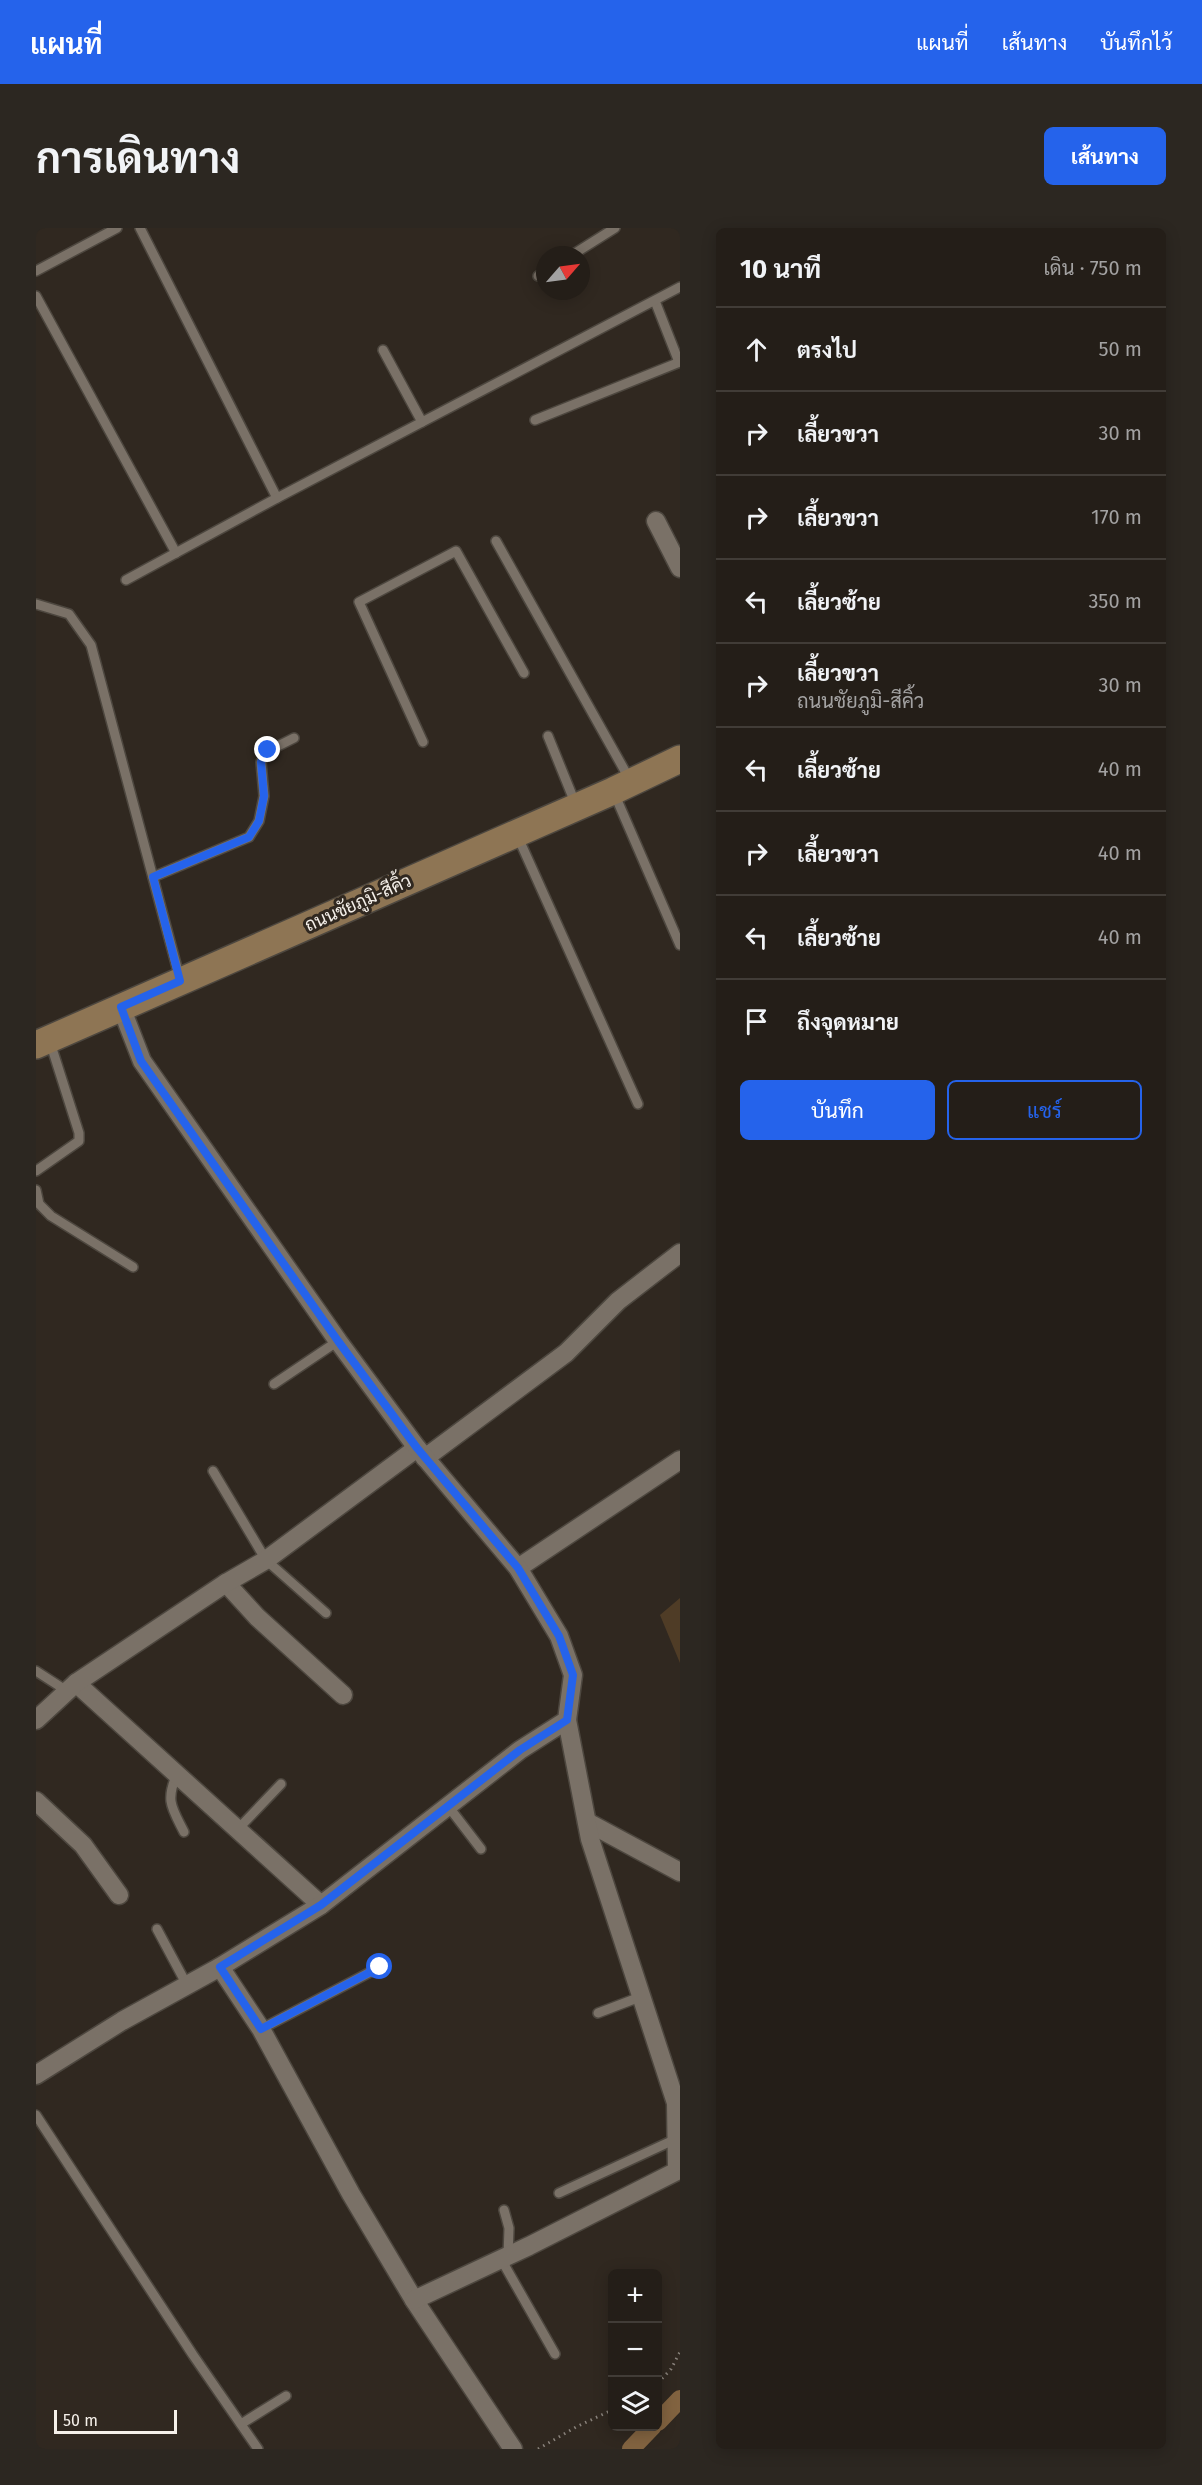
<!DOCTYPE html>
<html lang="th">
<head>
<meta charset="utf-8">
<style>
	body { margin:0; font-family:"Fira Sans",Sarabun,sans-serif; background:#2c2721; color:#f1f3f6 }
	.controls { position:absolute; right:18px; bottom:18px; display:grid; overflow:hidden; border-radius:9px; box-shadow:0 3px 15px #0003 }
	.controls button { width:54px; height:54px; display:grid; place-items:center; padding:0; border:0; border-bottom:2px solid #413c37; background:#241e18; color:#f1f3f6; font:30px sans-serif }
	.compass { position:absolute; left:500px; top:18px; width:54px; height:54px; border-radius:50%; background:#241e18; box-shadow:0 3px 15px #0003; rotate:62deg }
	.scale { position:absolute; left:18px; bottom:15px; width:123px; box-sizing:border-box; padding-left:6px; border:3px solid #f5f0ea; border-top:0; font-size:16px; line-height:21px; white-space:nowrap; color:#f5f0ea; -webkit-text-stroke:4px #302820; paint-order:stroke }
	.stop { position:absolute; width:18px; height:18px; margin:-14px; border:4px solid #2563eb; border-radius:50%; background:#fff }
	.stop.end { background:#2563eb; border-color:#fff; box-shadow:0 2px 6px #0008 }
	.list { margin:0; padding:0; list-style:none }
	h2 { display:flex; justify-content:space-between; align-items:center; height:78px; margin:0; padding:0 24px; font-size:26px }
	h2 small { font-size:20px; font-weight:400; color:#a3a2a2 }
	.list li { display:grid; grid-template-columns:39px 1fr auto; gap:18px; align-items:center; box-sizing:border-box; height:84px; padding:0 24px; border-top:2px solid #413c37 }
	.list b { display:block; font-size:22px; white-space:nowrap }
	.list p { margin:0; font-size:20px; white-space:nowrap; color:#a3a2a2 }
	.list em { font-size:20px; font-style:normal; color:#a3a2a2 }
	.actions { display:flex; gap:12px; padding:18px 24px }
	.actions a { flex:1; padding:14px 0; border:2px solid #2563eb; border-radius:9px; text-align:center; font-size:21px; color:#2563eb }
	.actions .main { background:#2563eb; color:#fff }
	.icon { flex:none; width:33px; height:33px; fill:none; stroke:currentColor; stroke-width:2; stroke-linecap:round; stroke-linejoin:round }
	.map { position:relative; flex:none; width:644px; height:2221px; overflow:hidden; border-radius:9px }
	header { display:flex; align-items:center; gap:36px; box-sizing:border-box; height:84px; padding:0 30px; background:#2563eb; color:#fff }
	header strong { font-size:28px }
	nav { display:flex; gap:33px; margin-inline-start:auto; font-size:21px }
	.intro { display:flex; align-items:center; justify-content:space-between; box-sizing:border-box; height:144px; padding:0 36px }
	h1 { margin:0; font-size:42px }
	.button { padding:15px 27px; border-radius:9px; background:#2563eb; color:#fff; font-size:21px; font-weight:700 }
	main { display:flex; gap:36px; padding:0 36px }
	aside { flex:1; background:#241e18; border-radius:9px; box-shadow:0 3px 15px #0003 }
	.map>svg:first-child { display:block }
	.green { fill:#4f3c26 }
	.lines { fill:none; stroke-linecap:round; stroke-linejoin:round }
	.canal { stroke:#826340; stroke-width:18 }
	.lane-casing { stroke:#4d473f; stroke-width:12 }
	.street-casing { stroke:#4d473f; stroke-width:21 }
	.secondary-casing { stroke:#4d473f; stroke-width:30 }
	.path { stroke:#89827b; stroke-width:3; stroke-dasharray:1.5 4.5; stroke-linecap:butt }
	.lane { stroke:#7a7167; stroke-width:9 }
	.street { stroke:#7a7167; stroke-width:18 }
	.secondary { stroke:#8e7554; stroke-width:27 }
	.route { stroke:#2563eb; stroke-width:8 }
	.labels { text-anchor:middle; stroke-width:6; stroke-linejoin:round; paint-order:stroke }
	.street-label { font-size:18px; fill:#f5f0ea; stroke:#302820 }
</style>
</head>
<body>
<header>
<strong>แผนที่</strong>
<nav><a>แผนที่</a><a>เส้นทาง</a><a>บันทึกไว้</a></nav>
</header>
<div class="intro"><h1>การเดินทาง</h1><a class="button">เส้นทาง</a></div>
<main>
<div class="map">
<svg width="644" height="2221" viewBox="0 0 644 2221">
	<rect width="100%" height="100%" fill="#302820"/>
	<polygon class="green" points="644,1370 644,1435 624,1387"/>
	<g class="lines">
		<g class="canal">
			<polyline points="622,2194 644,2171"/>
			<polyline points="595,2221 617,2198"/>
		</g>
		<defs>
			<g id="lane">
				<polyline points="104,0 241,270"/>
				<polyline points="536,27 579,0"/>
				<polyline points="0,43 81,0"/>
				<polyline points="502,48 509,44"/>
				<polyline points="0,68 140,325"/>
				<polyline points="619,73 643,134"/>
				<polyline points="347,122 386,194"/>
				<polyline points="499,192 644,134"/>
				<polyline points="460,313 594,552"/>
				<polyline points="90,352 241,270 644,59"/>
				<polyline points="0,376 33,386 55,417 144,751"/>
				<polyline points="512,508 540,577"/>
				<polyline points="387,514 323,374 420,323 488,445"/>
				<polyline points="578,565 644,717"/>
				<polyline points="481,607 602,876"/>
				<polyline points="117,649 213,609 223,593 228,568 225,534 232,523 258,510"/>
				<polyline points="0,943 43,913 43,905 14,814"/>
				<polyline points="0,962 3,976 15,988 97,1039"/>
				<polyline points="238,1156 302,1113"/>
				<polyline points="177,1243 230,1332 290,1385"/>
				<polyline points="0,1443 31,1463"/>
				<path d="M141,1546C129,1573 136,1580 148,1604"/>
				<polyline points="412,1578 445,1621"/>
				<polyline points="202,1601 245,1556"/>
				<polyline points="121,1701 151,1757"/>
				<polyline points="562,1785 604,1769"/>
				<polyline points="225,1801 344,1739"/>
				<polyline points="0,1887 157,2127 222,2221"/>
				<polyline points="523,1965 642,1910"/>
				<polyline points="468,1982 473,2000 472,2028"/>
				<polyline points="465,2031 519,2126"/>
				<polyline points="205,2196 250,2168"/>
			</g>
			<g id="street">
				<polyline points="620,293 644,340"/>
				<polyline points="389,1230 530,1125 582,1073 644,1025"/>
				<polyline points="482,1340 644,1232"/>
				<polyline points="190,1355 221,1389 307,1467"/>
				<polyline points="40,1455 285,1677"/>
				<polyline points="0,1492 40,1455 190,1355 230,1332 381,1220"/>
				<polyline points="0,1573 47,1617 83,1667"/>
				<polyline points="551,1594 644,1644"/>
				<polyline points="184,1739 225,1801 315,1966 378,2072 477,2221"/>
				<polyline points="0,1847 86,1793 184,1739 285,1677 484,1522 531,1492 537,1447 523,1408 482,1340 381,1220 302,1113 106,833 85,779"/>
				<polyline points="378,2072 493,2018 641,1943 640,1875 554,1611 531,1492"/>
			</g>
			<polyline id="secondary" points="0,817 577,563 644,531"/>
		</defs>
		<use href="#lane" class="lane-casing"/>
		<use href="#street" class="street-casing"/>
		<use href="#secondary" class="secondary-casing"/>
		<g class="path">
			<polyline points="622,2155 635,2141 644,2124"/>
			<polyline points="502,2221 540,2199 576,2182"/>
		</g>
		<use href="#lane" class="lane"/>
		<use href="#street" class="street"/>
		<use href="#secondary" class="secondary"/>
	</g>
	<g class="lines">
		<polyline class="route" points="232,522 225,534 228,568 223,593 213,609 117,649 144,753 85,779 105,833 302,1113 381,1220 482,1340 523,1408 537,1447 531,1492 484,1522 285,1677 184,1739 225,1801 344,1739"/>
	</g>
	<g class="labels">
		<g class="street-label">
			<text transform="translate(322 675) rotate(-24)" y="6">ถนนชัยภูมิ-สีคิ้ว</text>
		</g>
	</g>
</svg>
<div class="controls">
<button>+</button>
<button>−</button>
<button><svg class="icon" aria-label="layers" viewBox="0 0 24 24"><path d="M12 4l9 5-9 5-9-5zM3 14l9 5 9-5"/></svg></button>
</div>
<svg class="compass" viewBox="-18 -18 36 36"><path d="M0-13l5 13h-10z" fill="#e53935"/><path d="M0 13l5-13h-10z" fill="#a3a2a2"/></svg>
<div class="scale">50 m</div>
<div class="stop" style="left:344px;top:1739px"></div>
<div class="stop end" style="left:232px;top:522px"></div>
</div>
<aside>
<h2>10 นาที<small>เดิน · 750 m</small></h2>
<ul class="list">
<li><svg class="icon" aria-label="ahead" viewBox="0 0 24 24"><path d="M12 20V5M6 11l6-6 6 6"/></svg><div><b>ตรงไป</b></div><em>50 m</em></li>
<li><svg class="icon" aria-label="right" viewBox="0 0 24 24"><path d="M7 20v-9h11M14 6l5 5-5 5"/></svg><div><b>เลี้ยวขวา</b></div><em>30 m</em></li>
<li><svg class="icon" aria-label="right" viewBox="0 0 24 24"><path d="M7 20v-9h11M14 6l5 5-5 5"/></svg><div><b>เลี้ยวขวา</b></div><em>170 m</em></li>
<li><svg class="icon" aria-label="left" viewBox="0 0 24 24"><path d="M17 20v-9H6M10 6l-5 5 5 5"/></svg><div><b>เลี้ยวซ้าย</b></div><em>350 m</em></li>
<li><svg class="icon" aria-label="right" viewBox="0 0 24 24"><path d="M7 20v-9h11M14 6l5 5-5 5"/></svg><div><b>เลี้ยวขวา</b><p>ถนนชัยภูมิ-สีคิ้ว</p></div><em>30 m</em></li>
<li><svg class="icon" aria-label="left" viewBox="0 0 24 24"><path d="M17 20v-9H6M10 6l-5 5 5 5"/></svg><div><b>เลี้ยวซ้าย</b></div><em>40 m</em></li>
<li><svg class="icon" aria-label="right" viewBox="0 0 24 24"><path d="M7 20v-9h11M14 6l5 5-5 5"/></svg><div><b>เลี้ยวขวา</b></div><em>40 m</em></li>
<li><svg class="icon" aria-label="left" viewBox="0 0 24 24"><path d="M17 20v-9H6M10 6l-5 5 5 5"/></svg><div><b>เลี้ยวซ้าย</b></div><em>40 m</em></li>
<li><svg class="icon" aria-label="arrive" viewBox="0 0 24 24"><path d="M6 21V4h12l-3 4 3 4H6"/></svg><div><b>ถึงจุดหมาย</b></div></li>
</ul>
<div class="actions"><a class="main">บันทึก</a><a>แชร์</a></div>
</aside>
</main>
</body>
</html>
